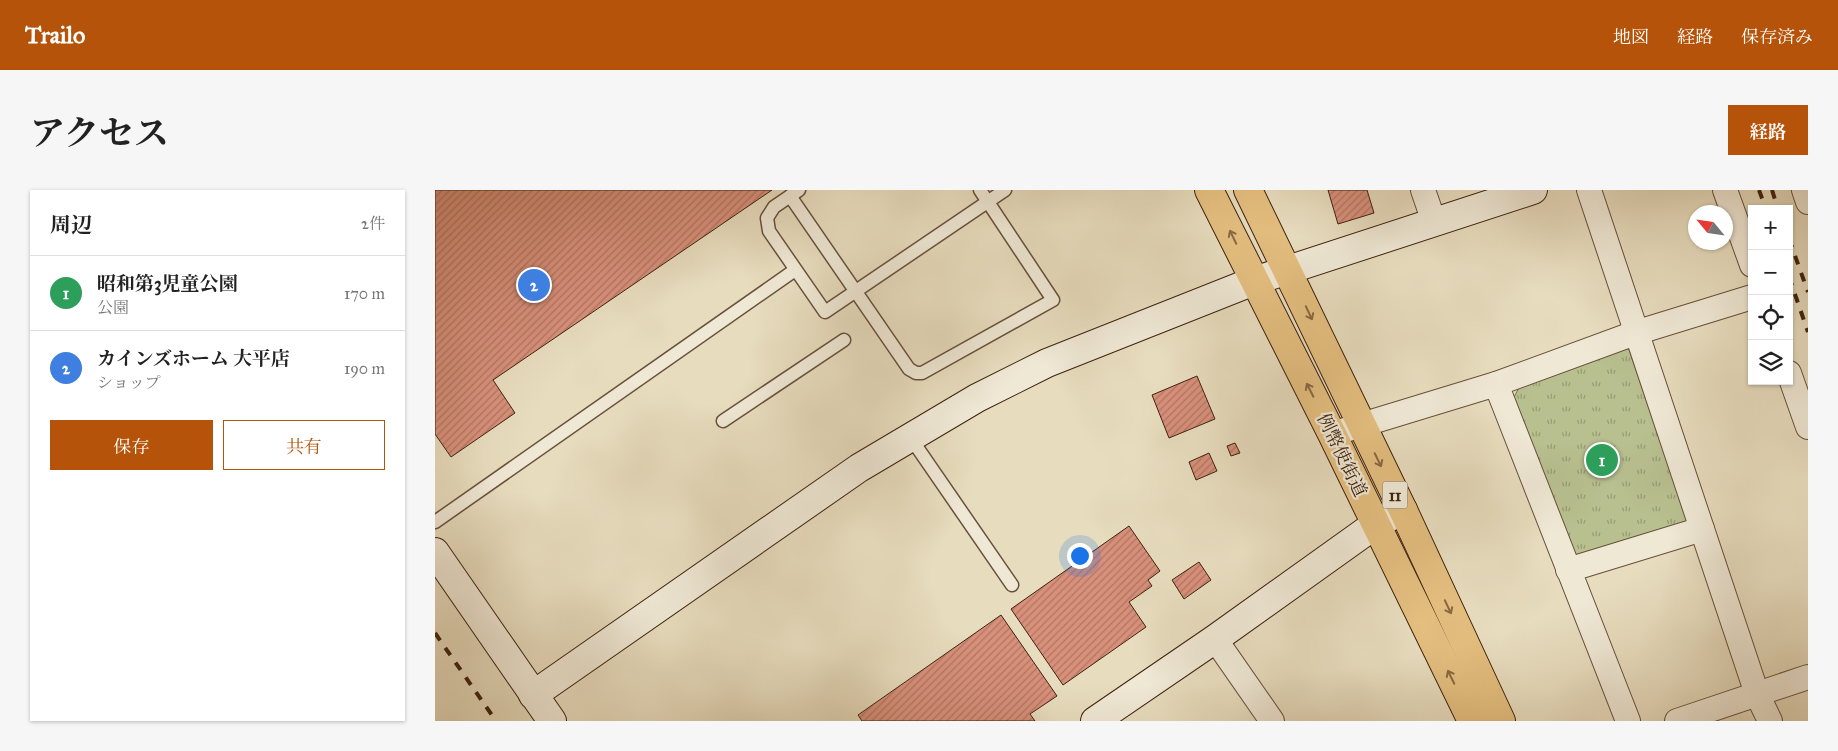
<!DOCTYPE html>
<html lang="ja">
<head>
<meta charset="utf-8">
<style>
	body { margin:0; font-family:"IM FELL Great Primer","Noto Serif JP",serif; background:#f6f6f6; color:#222 }
	.controls { position:absolute; right:15px; top:15px; display:grid; overflow:hidden; border-radius:0px; box-shadow:0 1px 4px #0004 }
	.controls button { width:45px; height:45px; display:grid; place-items:center; padding:0; border:0; border-bottom:1px solid #e0e0e0; background:#fff; color:#222; font:25px sans-serif }
	.compass { position:absolute; left:1253px; top:15px; width:45px; height:45px; border-radius:50%; background:#fff; box-shadow:0 1px 4px #0004; rotate:299deg }
	.you { position:absolute; left:644px; top:365px; width:18px; height:18px; margin:-12px; border:4px solid #fff; border-radius:50%; background:#1a73e8; box-shadow:0 0 0 8px #1a73e833 }
	.badge { display:grid; place-items:center; width:32px; height:32px; border-radius:50%; background:#b45309; color:#fff; font-size:16px; font-weight:700 }
	.pin { position:absolute; translate:-50% -50%; border:2px solid #fff; box-shadow:0 1px 5px #0006 }
	.list { margin:0; padding:0; list-style:none }
	h2 { display:flex; justify-content:space-between; align-items:center; height:65px; margin:0; padding:0 20px; font-size:21px }
	h2 small { font-size:16px; font-weight:400; color:#767676 }
	.list li { display:grid; grid-template-columns:32px 1fr auto; gap:15px; align-items:center; box-sizing:border-box; height:75px; padding:0 20px; border-top:1px solid #e0e0e0 }
	.list b { display:block; font-size:19px; white-space:nowrap }
	.list p { margin:0; font-size:16px; white-space:nowrap; color:#767676 }
	.list em { font-size:16px; font-style:normal; color:#767676 }
	.actions { display:flex; gap:10px; padding:15px 20px }
	.actions a { flex:1; padding:11px 0; border:1px solid #b45309; border-radius:0px; text-align:center; font-size:18px; color:#b45309 }
	.actions .main { background:#b45309; color:#fff }
	.icon { flex:none; width:28px; height:28px; fill:none; stroke:currentColor; stroke-width:2; stroke-linecap:round; stroke-linejoin:round }
	.map { position:relative; flex:none; width:1373px; height:531px; overflow:hidden; border-radius:0px }
	header { display:flex; align-items:center; gap:30px; box-sizing:border-box; height:70px; padding:0 25px; background:#b45309; color:#fff }
	header strong { font-size:24px }
	nav { display:flex; gap:28px; margin-inline-start:auto; font-size:18px }
	.intro { display:flex; align-items:center; justify-content:space-between; box-sizing:border-box; height:120px; padding:0 30px }
	h1 { margin:0; font-size:35px }
	.button { padding:12px 22px; border-radius:0px; background:#b45309; color:#fff; font-size:18px; font-weight:700 }
	main { display:flex; gap:30px; padding:0 30px }
	aside { flex:1; background:#fff; border-radius:0px; box-shadow:0 1px 4px #0004 }
	.map>svg:first-child { display:block }
	.grass { fill:url(#grass-tufts); stroke:#7b714f }
	.building { fill:url(#building-hatch); stroke:#3e220e }
	.lines { fill:none; stroke-linecap:round; stroke-linejoin:round }
	.lane-casing { stroke:#68503a; stroke-width:15 }
	.street-casing { stroke:#68503a; stroke-width:26 }
	.secondary-casing { stroke:#3e220e; stroke-width:30 }
	.primary-casing { stroke:#3e220e; stroke-width:30 }
	.lane { stroke:#efe8d5; stroke-width:12 }
	.street { stroke:#efe8d5; stroke-width:24 }
	.secondary { stroke:#efe8d5; stroke-width:28 }
	.primary { stroke:#e4be7f; stroke-width:28 }
	.rail { stroke:#3e220e; stroke-width:4; stroke-dasharray:9 9; stroke-linecap:butt }
	.oneway { stroke:#896841 }
	.labels { text-anchor:middle; stroke-width:4.5; stroke-linejoin:round; paint-order:stroke }
	.shield { fill:#efe8d5; stroke:#735d4a; stroke-width:1 }
	.shield-label { font-size:16px; font-weight:bold; fill:#3e220e }
	.street-label { font-size:18px; fill:#3e220e; stroke:#efe8d5 }
</style>
</head>
<body>
<header>
<strong>Trailo</strong>
<nav><a>地図</a><a>経路</a><a>保存済み</a></nav>
</header>
<div class="intro"><h1>アクセス</h1><a class="button">経路</a></div>
<main>
<aside>
<h2>周辺<small>2件</small></h2>
<ul class="list">
<li><span class="badge" style="background:#2e9e5b">1</span><div><b>昭和第3児童公園</b><p>公園</p></div><em>170 m</em></li>
<li><span class="badge" style="background:#3f7fe0">2</span><div><b>カインズホーム 大平店</b><p>ショップ</p></div><em>190 m</em></li>
</ul>
<div class="actions"><a class="main">保存</a><a>共有</a></div>
</aside>
<div class="map">
<svg width="1373" height="531" viewBox="0 0 1373 531">
	<defs>
		<pattern id="grass-tufts" width="24" height="20" patternUnits="userSpaceOnUse" patternTransform="scale(1.25)"><rect width="24" height="20" fill="#b8c090"/><path d="M3 7l-1-3M5 7V3M7 7l1-3M15 17l-1-3M17 17v-4M19 17l1-3" fill="none" stroke="#979c74"/></pattern>
		<pattern id="building-hatch" width="6" height="6" patternUnits="userSpaceOnUse" patternTransform="scale(1.25)"><rect width="6" height="6" fill="#d8907b"/><path d="M-1 1l2-2M0 6l6-6M5 7l2-2" fill="none" stroke="#b17563"/></pattern>
	</defs>
	<rect width="100%" height="100%" fill="#e7dcbe"/>
	<filter id="stains"><feTurbulence type="fractalNoise" baseFrequency=".004" numOctaves="4"/><feColorMatrix values="0 0 0 0 .2 0 0 0 0 .09 0 0 0 0 .02 0 0 0 .5 -.17"/></filter>
	<radialGradient id="worn" r=".72"><stop offset=".6" stop-color="#630" stop-opacity="0"/><stop offset="1" stop-color="#630" stop-opacity=".3"/></radialGradient>
	<polygon class="grass" points="1192,154 1253,333 1141,371 1079,207 1086,194"/>
	<g class="building">
		<polygon points="0,0 337,0 58,190 80,223 16,267 0,244"/>
		<polygon points="893,0 932,0 939,23 903,34"/>
		<polygon points="762,186 780,229 734,248 717,205"/>
		<polygon points="800,253 805,263 796,266 792,256"/>
		<polygon points="774,263 782,281 761,290 754,272"/>
		<polygon points="694,336 725,381 713,390 717,396 694,412 711,437 628,495 576,419"/>
		<polygon points="764,372 776,390 749,409 737,390"/>
		<polygon points="566,425 622,506 595,524 600,531 427,531 423,525"/>
	</g>
	<g class="lines">
		<defs>
			<g id="lane">
				<polyline points="364,0 339,17 332,28 334,41 390,122 570,0"/>
				<polyline points="355,6 474,179 481,183 487,183 618,110 545,0"/>
				<polyline points="288,231 409,150"/>
				<polyline points="475,247 577,395"/>
				<polyline points="0,332 360,80"/>
			</g>
			<g id="street">
				<polyline points="988,0 999,32"/>
				<polyline points="1154,0 1322,504 1335,531"/>
				<polyline points="1290,0 1317,75"/>
				<polyline points="1369,0 1373,12"/>
				<polyline points="1354,183 1373,237"/>
				<polyline points="1061,194 1193,531"/>
				<polyline points="897,244 1061,194 1200,143 1317,107"/>
				<polyline points="1133,380 1267,339"/>
				<polyline points="780,449 837,531"/>
				<polyline points="1242,531 1373,487"/>
			</g>
			<g id="secondary">
				<polyline points="0,362 117,531"/>
				<polyline points="98,505 424,278 542,208 612,173 819,91 1098,0"/>
				<polyline points="660,531 780,449 941,334 968,320"/>
			</g>
			<g id="primary">
				<polyline points="774,0 897,244 1037,531"/>
				<polyline points="813,0 968,320 1066,531"/>
			</g>
		</defs>
		<use href="#lane" class="lane-casing"/>
		<use href="#street" class="street-casing"/>
		<use href="#secondary" class="secondary-casing"/>
		<use href="#primary" class="primary-casing"/>
		<use href="#lane" class="lane"/>
		<use href="#street" class="street"/>
		<use href="#secondary" class="secondary"/>
		<use href="#primary" class="primary"/>
		<g class="rail">
			<polyline points="1324,0 1331,19"/>
			<polyline points="1337,0 1343,19"/>
			<polyline points="1354,49 1373,102"/>
			<polyline points="1354,87 1373,142"/>
			<polyline points="0,443 61,531"/>
		</g>
	</g>
	<defs><path id="oneway-shaft" d="M-6 0H5M1.5-3L5.5 0L1.5 3" fill="none" stroke-width="1.6" stroke-linecap="round" stroke-linejoin="round" transform="scale(1.25)"/></defs>
	<g class="oneway">
		<use href="#oneway-shaft" transform="translate(798 47) rotate(-116)"/>
		<use href="#oneway-shaft" transform="translate(874 123) rotate(65)"/>
		<use href="#oneway-shaft" transform="translate(875 200) rotate(-117)"/>
		<use href="#oneway-shaft" transform="translate(943 270) rotate(64)"/>
		<use href="#oneway-shaft" transform="translate(1013 417) rotate(65)"/>
		<use href="#oneway-shaft" transform="translate(1016 487) rotate(-116)"/>
	</g>
	<g class="labels">
		<rect class="shield" x="947.5" y="291.5" width="25" height="27" rx="4"/>
		<g class="shield-label">
			<text x="960" y="311">11</text>
		</g>
		<g class="street-label">
			<text transform="translate(907 265) rotate(64)" y="6">例幣使街道</text>
		</g>
	</g>
	<rect width="100%" height="100%" filter="url(#stains)"/>
	<rect width="100%" height="100%" fill="url(#worn)"/>
</svg>
<div class="controls">
<button>+</button>
<button>−</button>
<button><svg class="icon" aria-label="locate" viewBox="0 0 24 24"><circle cx="12" cy="12" r="6"/><path d="M12 2v4M12 18v4M2 12h4M18 12h4"/></svg></button>
<button><svg class="icon" aria-label="layers" viewBox="0 0 24 24"><path d="M12 4l9 5-9 5-9-5zM3 14l9 5 9-5"/></svg></button>
</div>
<svg class="compass" viewBox="-18 -18 36 36"><path d="M0-13l5 13h-10z" fill="#e53935"/><path d="M0 13l5-13h-10z" fill="#767676"/></svg>
<div class="you"></div>
<div class="pin badge" style="left:1167px;top:270px;background:#2e9e5b">1</div>
<div class="pin badge" style="left:99px;top:95px;background:#3f7fe0">2</div>
</div>
</main>
</body>
</html>
